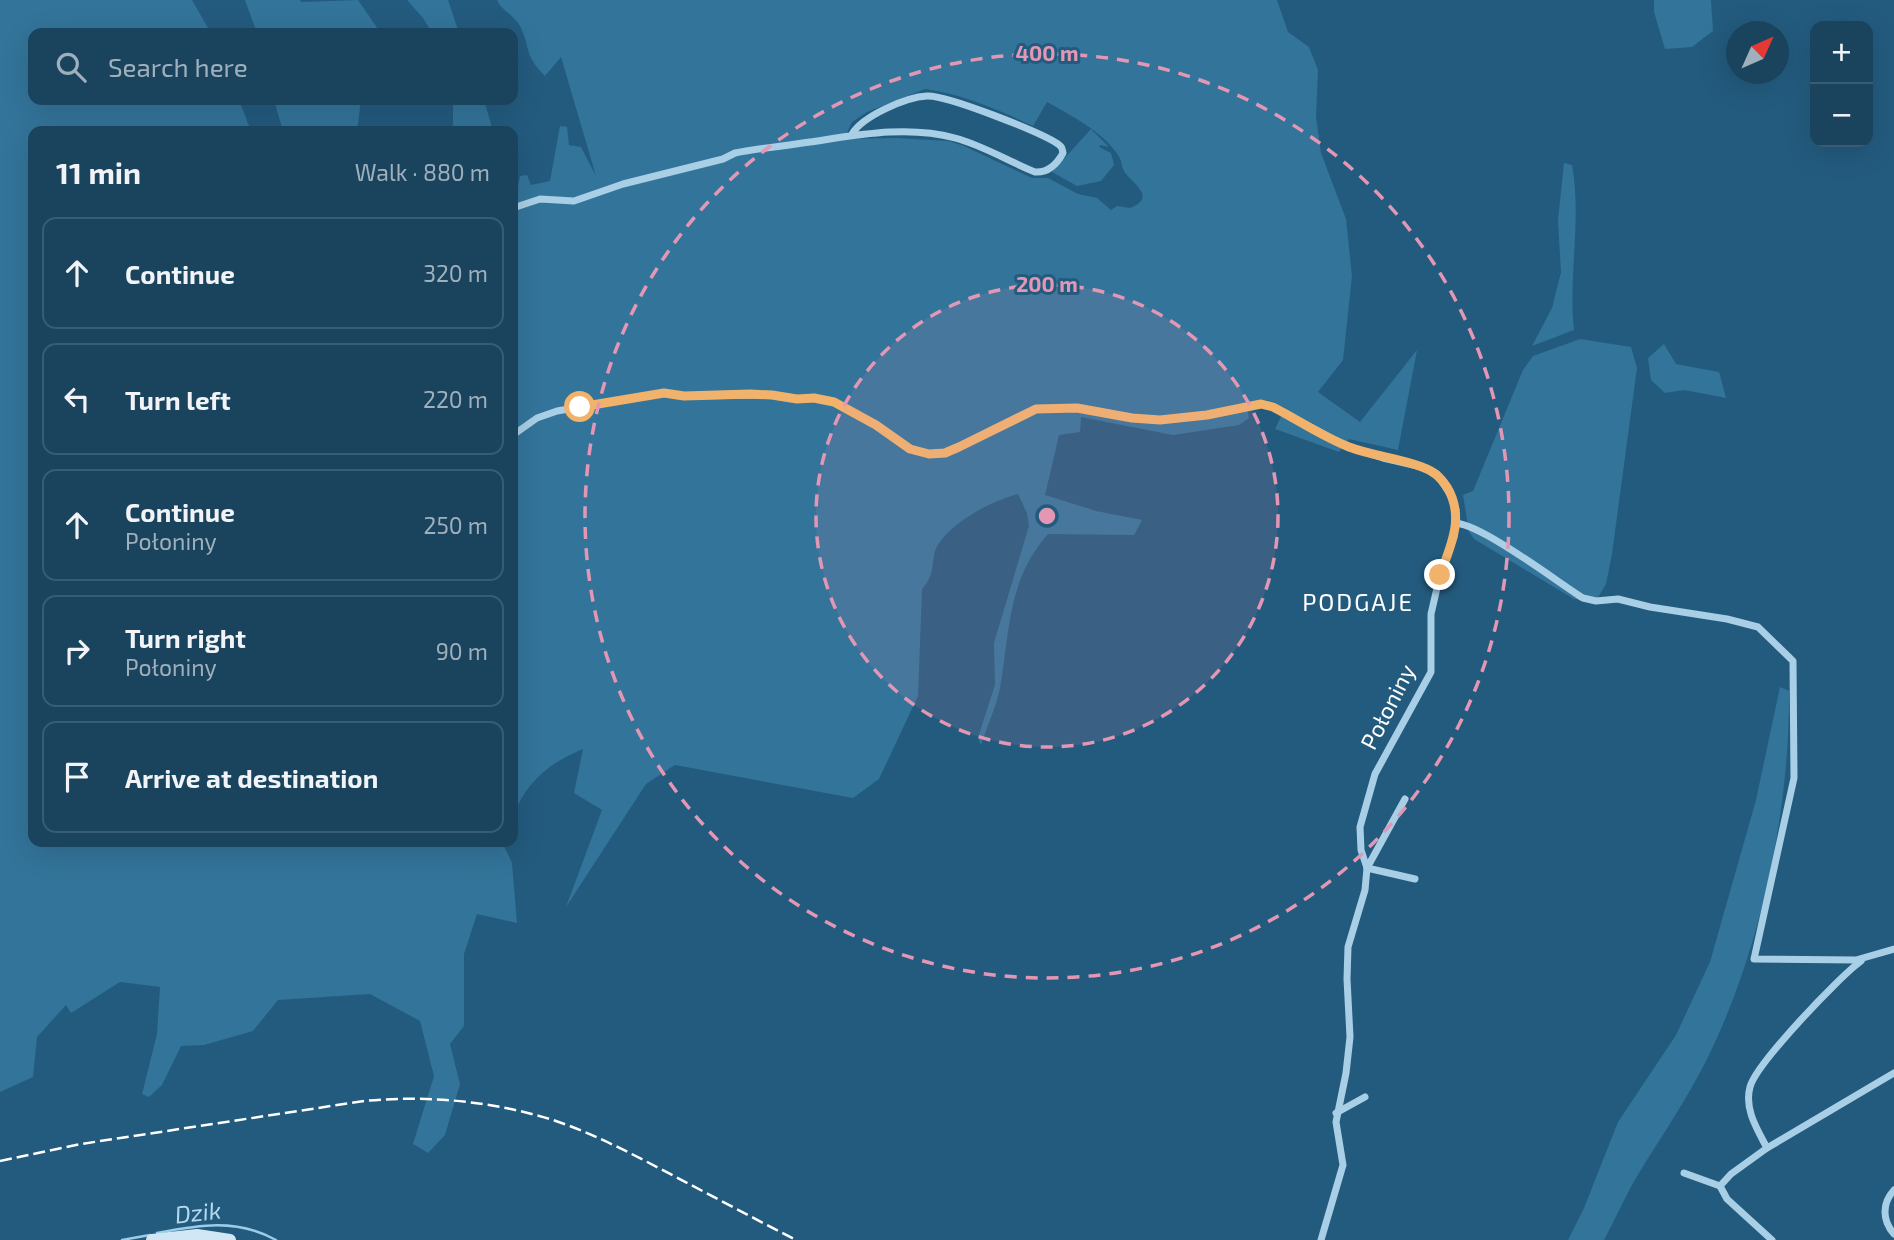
<!DOCTYPE html>
<html lang="en">
<head>
<meta charset="utf-8">
<style>
	body { margin:0; font-family:"Exo 2",sans-serif; background:#234b64; color:#f1f3f6 }
	.controls { position:absolute; right:21px; top:21px; display:grid; overflow:hidden; border-radius:14px; box-shadow:0 7px 28px #0002 }
	.controls button { width:63px; height:63px; display:grid; place-items:center; padding:0; border:0; border-bottom:2px solid #385c73; background:#1a445e; color:#f1f3f6; font:35px sans-serif }
	.compass { position:absolute; left:1726px; top:21px; width:63px; height:63px; border-radius:50%; background:#1a445e; box-shadow:0 7px 28px #0002; rotate:45deg }
	.stop { position:absolute; width:21px; height:21px; margin:-16px; border:5px solid #f1b36b; border-radius:50%; background:#fff }
	.stop.end { background:#f1b36b; border-color:#fff; box-shadow:0 2px 7px #0008 }
	.list { margin:0; padding:0; list-style:none }
	h2 { display:flex; justify-content:space-between; align-items:center; height:91px; margin:0; padding:0 28px; font-size:30px }
	h2 small { font-size:23px; font-weight:400; color:#9fb0bc }
	.list li { display:grid; grid-template-columns:46px 1fr auto; gap:21px; align-items:center; box-sizing:border-box; height:112px; margin:0 14px 14px; padding:0 14px; border:2px solid #385c73; border-radius:14px }
	.list b { display:block; font-size:26px; white-space:nowrap }
	.list p { margin:0; font-size:23px; white-space:nowrap; color:#9fb0bc }
	.list em { font-size:23px; font-style:normal; color:#9fb0bc }
	.icon { flex:none; width:38px; height:38px; fill:none; stroke:currentColor; stroke-width:2; stroke-linecap:round; stroke-linejoin:round }
	.map { position:relative; flex:none; width:1894px; height:1240px; overflow:hidden }
	.search { position:absolute; background:#1a445e; box-shadow:0 7px 28px #0002; left:28px; top:28px; width:490px; height:77px; display:flex; align-items:center; gap:18px; box-sizing:border-box; padding:0 24px; border-radius:14px; color:#9fb0bc; font-size:26px }
	.panel { position:absolute; background:#1a445e; box-shadow:0 7px 28px #0002; left:28px; top:126px; width:490px; height:721px; border-radius:14px }
	.map>svg:first-child { display:block }
	.green { fill:#33749a; fill-rule:evenodd }
	.lines { fill:none; stroke-linecap:round; stroke-linejoin:round }
	.stream { stroke:#9ccce7; stroke-width:2.5 }
	.street { stroke:#a8cfe6; stroke-width:7 }
	.secondary { stroke:#d2e7f5; stroke-width:12 }
	.rail { stroke:#fff; stroke-width:2.5; stroke-dasharray:12 5; stroke-linecap:butt }
	.route { stroke:#f1b36b; stroke-width:9 }
	.ring { fill:none; stroke:#e497b5; stroke-width:3.5; stroke-dasharray:12 9 }
	.labels { text-anchor:middle; stroke-width:6; stroke-linejoin:round; paint-order:stroke }
	.street-label { font-size:23px; fill:#fff; stroke:#235b7e }
	.neighbourhood-label { font-size:24px; letter-spacing:2px; fill:#fff; stroke:#235b7e }
	.water-label { font-size:24px; font-style:italic; fill:#b3d8ee; stroke:#235b7e }
	.centre { fill:#e497b5; stroke:#235b7e; stroke-width:3.5 }
	.ring-label { font-size:21px; text-anchor:middle; font-weight:bold; fill:#e497b5; stroke:#235b7e; stroke-width:6; stroke-linejoin:round; paint-order:stroke }
</style>
</head>
<body>
<div class="map">
<svg width="1894" height="1240" viewBox="0 0 1894 1240">
	<rect width="100%" height="100%" fill="#235b7e"/>
	<g class="green">
		<polygon points="0,0 192,0 211,33 33,33 33,100 239,100 251,131 33,131 33,842 502,842 512,863 517,923 477,914 464,954 464,1026 450,1044 460,1084 445,1135 428,1153 413,1144 434,1076 420,1021 370,994 278,1000 253,1031 204,1045 181,1046 162,1085 149,1097 142,1094 157,1034 160,987 120,982 71,1013 66,1005 37,1037 33,1077 0,1092"/>
		<polygon points="245,0 300,0 301,2 358,0 380,32 257,33"/>
		<polygon points="407,0 448,0 459,33 432,33 423,18"/>
		<path d="M497,0H1277L1288,32L1309,47L1318,70L1316,117L1321,153L1346,219L1352,276L1343,360L1318,392L1360,422L1417,350L1398,450L1349,439L1339,452L1275,429L1285,408C1271,399 1263,398 1246,403L1249,418L1239,425L1173,435L1081,417L1080,432L1059,435L1045,495L1096,511L1142,520L1134,535L1048,534C1007,580 1010,631 1000,688C996,707 987,726 981,745L978,738L995,685L994,643L1029,526L1027,513L1018,494C992,501 955,520 939,543C929,557 938,572 922,589L918,696L879,779L853,798L675,765L646,784L566,907L602,810L574,793L583,749C549,763 527,781 513,816V194L517,191L520,176L527,175L531,185L550,181L560,126L567,127L569,145L581,147L596,176L561,57L545,76C523,54 531,48 520,26C514,15 502,11 497,0ZM925,89C962,94 999,110 1033,126L1047,102C1073,117 1101,130 1118,155C1122,160 1121,166 1124,171C1130,182 1159,197 1130,208L1117,206L1111,210L1097,198L1078,194L1048,178H1032L964,146L949,141L897,138L844,139L852,122L867,112Z"/>
		<polygon points="1654,0 1711,0 1713,31 1692,47 1665,49 1654,12"/>
		<polygon points="274,100 361,100 357,131 283,131"/>
		<polygon points="453,100 484,100 493,131 453,131"/>
		<polygon points="1091,129 1109,147 1100,145 1099,147 1111,153 1114,165 1101,181 1077,186 1052,172"/>
		<path d="M1564,163L1572,165C1582,220 1568,275 1574,330L1532,346L1552,308L1561,272L1558,220Z"/>
		<polygon points="1580,339 1631,347 1637,368 1612,554 1606,584 1596,601 1574,599 1474,539 1469,532 1463,495 1473,491 1523,370 1533,356"/>
		<polygon points="1664,344 1676,364 1719,372 1726,398 1684,390 1665,393 1651,380 1648,358"/>
		<path d="M1780,687L1789,691C1790,810 1761,948 1709,1055C1687,1100 1658,1141 1633,1183C1623,1202 1614,1221 1604,1240H1568L1584,1208L1618,1122L1676,1035L1710,962L1756,800Z"/>
	</g>
	<g class="lines">
		<g class="stream">
			<path d="M157,1233C199,1225 236,1218 276,1240"/>
			<polyline points="122,1240 150,1235"/>
		</g>
		<g class="street">
			<path d="M513,208L540,199L574,201L623,184L723,159L735,153C760,148 785,146 810,142C857,135 908,125 955,138C982,145 1008,161 1035,172C1048,173 1057,164 1063,153C1062,148 1062,147 1058,144C1040,132 947,95 927,96C906,97 863,116 852,134"/>
			<polyline points="513,435 537,418 557,411 664,393 684,396 772,395 797,399 814,398 834,402 876,425 910,449 929,454 945,453 959,447 1036,409 1077,408 1132,418 1160,420 1207,415 1261,404 1273,407 1348,447 1383,458 1422,467 1437,474 1452,497 1456,510 1454,537 1440,575 1431,614 1431,672 1375,774 1360,827 1361,850 1367,868 1365,890 1348,947 1347,979 1350,1037 1346,1073 1336,1122 1343,1165 1321,1240"/>
			<path d="M1456,523C1484,526 1556,581 1583,598L1596,601L1618,599L1650,607L1727,619L1758,627L1793,661L1794,778L1754,959L1856,960L1894,949"/>
			<polyline points="1405,799 1367,868 1415,879"/>
			<polyline points="1336,1113 1365,1097"/>
			<path d="M1767,1148C1757,1129 1744,1109 1750,1087C1756,1064 1839,977 1861,961"/>
			<polyline points="1684,1173 1720,1186"/>
			<path d="M1894,1190C1882,1203 1882,1220 1894,1234"/>
			<polyline points="1772,1240 1727,1199 1720,1186 1731,1174 1767,1148 1894,1073"/>
		</g>
		<polyline class="secondary" points="152,1240 197,1235 230,1240"/>
		<path class="rail" d="M0,1161L81,1144L364,1101C427,1095 492,1101 553,1120C595,1134 634,1155 674,1176C714,1197 755,1219 796,1240"/>
	</g>
	<g class="lines">
		<path class="route" d="M580,407L664,393L684,396L750,394L772,395L797,399L814,398L834,402L876,425L910,449L929,454L945,453L959,447L1036,409L1077,408L1132,418L1160,420L1207,415L1261,404L1273,407C1298,420 1323,437 1349,447C1373,456 1399,458 1422,467C1434,471 1440,477 1447,487C1465,517 1451,545 1440,575"/>
	</g>
	<circle cx="1047" cy="516" r="231" fill="#e497b5" fill-opacity=".12"/>
	<g class="ring">
		<circle cx="1047" cy="516" r="231"/>
		<circle cx="1047" cy="516" r="462"/>
	</g>
	<g class="labels">
		<g class="street-label">
			<text transform="translate(1388 707) rotate(-63)" y="8">Połoniny</text>
		</g>
		<g class="neighbourhood-label">
			<text x="1358" y="611">PODGAJE</text>
		</g>
		<g class="water-label">
			<text transform="translate(198 1213) rotate(-6)" y="8">Dzik</text>
		</g>
	</g>
	<circle cx="1047" cy="516" r="10" class="centre"/>
	<g class="ring-label">
		<text x="1047" y="61">400 m</text>
		<text x="1047" y="292">200 m</text>
	</g>
</svg>
<div class="controls">
<button>+</button>
<button>−</button>
</div>
<svg class="compass" viewBox="-18 -18 36 36"><path d="M0-13l5 13h-10z" fill="#e53935"/><path d="M0 13l5-13h-10z" fill="#9fb0bc"/></svg>
<div class="stop" style="left:580px;top:407px"></div>
<div class="stop end" style="left:1440px;top:575px"></div>
<div class="search"><svg class="icon" aria-label="search" viewBox="0 0 24 24"><circle cx="10" cy="10" r="6"/><path d="M15 15l6 6"/></svg>Search here</div>
<section class="panel">
<h2>11 min<small>Walk · 880 m</small></h2>
<ul class="list">
<li><svg class="icon" aria-label="ahead" viewBox="0 0 24 24"><path d="M12 20V5M6 11l6-6 6 6"/></svg><div><b>Continue</b></div><em>320 m</em></li>
<li><svg class="icon" aria-label="left" viewBox="0 0 24 24"><path d="M17 20v-9H6M10 6l-5 5 5 5"/></svg><div><b>Turn left</b></div><em>220 m</em></li>
<li><svg class="icon" aria-label="ahead" viewBox="0 0 24 24"><path d="M12 20V5M6 11l6-6 6 6"/></svg><div><b>Continue</b><p>Połoniny</p></div><em>250 m</em></li>
<li><svg class="icon" aria-label="right" viewBox="0 0 24 24"><path d="M7 20v-9h11M14 6l5 5-5 5"/></svg><div><b>Turn right</b><p>Połoniny</p></div><em>90 m</em></li>
<li><svg class="icon" aria-label="arrive" viewBox="0 0 24 24"><path d="M6 21V4h12l-3 4 3 4H6"/></svg><div><b>Arrive at destination</b></div></li>
</ul>
</section>
</div>
</body>
</html>
